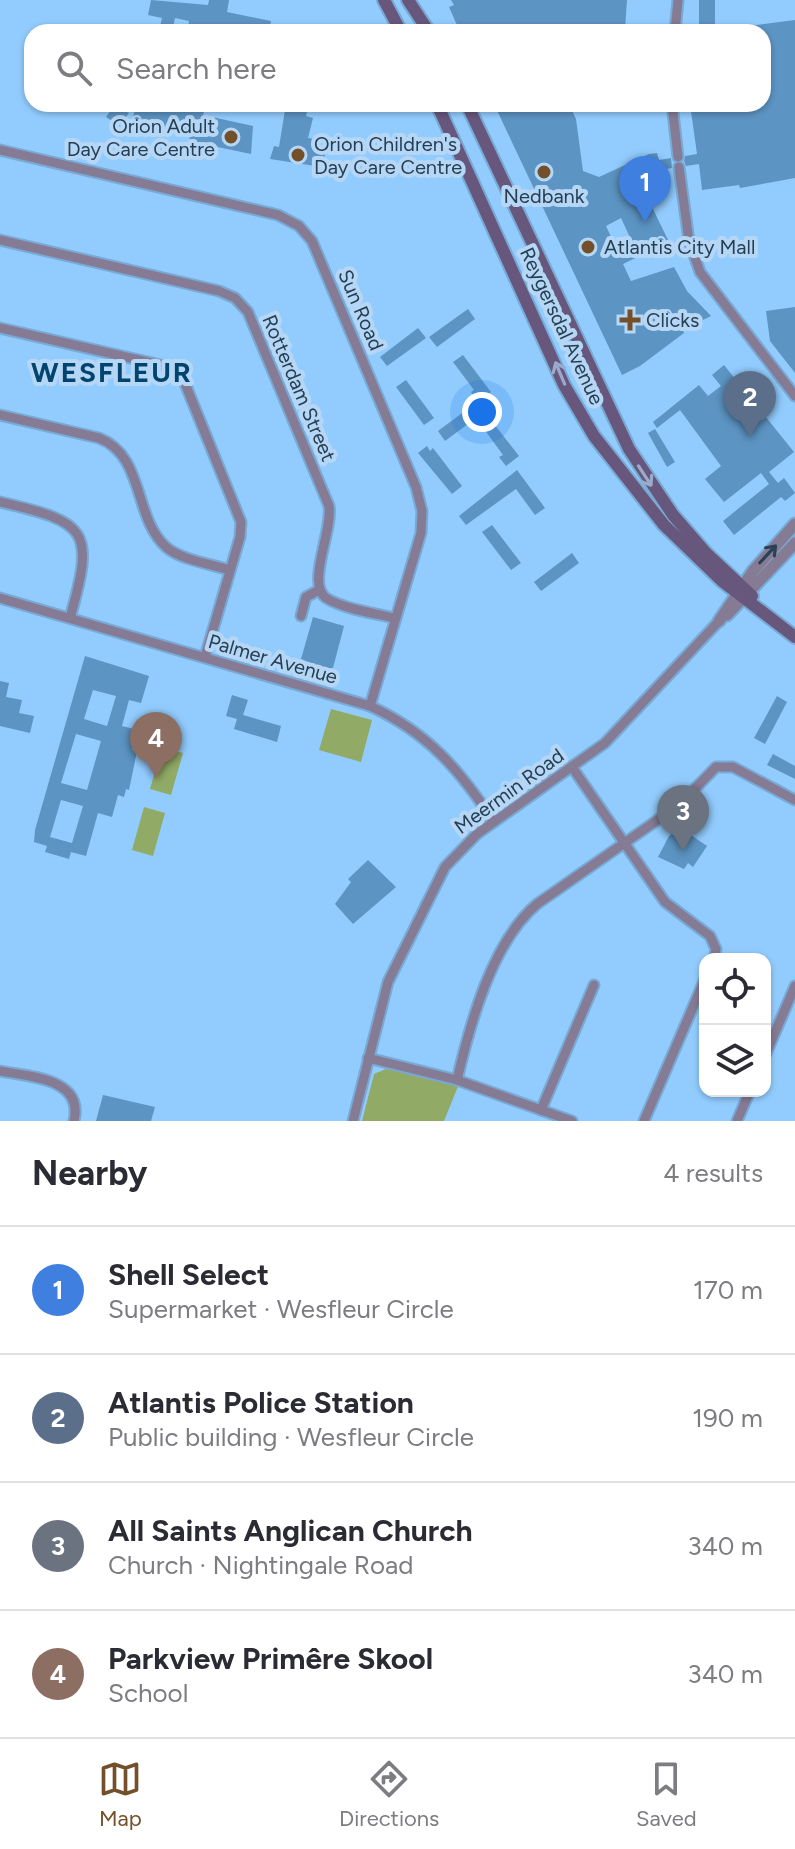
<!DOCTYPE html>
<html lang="en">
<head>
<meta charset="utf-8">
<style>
	body { margin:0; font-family:Figtree,sans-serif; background:#f2f2f3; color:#2b2b33 }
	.controls { position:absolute; right:24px; bottom:24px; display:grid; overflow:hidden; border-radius:16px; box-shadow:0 2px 6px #0004 }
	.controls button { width:72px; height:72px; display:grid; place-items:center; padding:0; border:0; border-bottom:2px solid #e1e1e2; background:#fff; color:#2b2b33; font:40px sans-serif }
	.you { position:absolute; left:482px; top:412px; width:28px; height:28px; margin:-20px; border:6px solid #fff; border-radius:50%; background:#1a73e8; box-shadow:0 0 0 12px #1a73e833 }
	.badge { display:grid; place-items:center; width:52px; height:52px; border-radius:50%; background:#734f2a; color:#fff; font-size:26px; font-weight:700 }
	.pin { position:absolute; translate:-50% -66px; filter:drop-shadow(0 2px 4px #0008) }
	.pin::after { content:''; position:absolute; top:42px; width:28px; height:24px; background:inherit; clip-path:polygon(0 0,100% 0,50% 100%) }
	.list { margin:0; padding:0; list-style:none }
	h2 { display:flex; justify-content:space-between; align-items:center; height:104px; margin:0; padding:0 32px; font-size:34px }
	h2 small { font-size:26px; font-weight:400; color:#7c7c81 }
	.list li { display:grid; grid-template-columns:52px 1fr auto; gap:24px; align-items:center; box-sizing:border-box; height:128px; padding:0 32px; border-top:2px solid #e1e1e2 }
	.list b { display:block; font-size:30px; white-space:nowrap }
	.list p { margin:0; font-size:26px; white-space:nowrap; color:#7c7c81 }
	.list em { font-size:26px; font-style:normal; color:#7c7c81 }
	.icon { flex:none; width:44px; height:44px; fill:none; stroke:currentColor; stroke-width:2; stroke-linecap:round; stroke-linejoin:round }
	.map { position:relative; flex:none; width:795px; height:1121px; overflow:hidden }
	.search { position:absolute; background:#fff; box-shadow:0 2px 6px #0004; left:24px; right:24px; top:24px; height:88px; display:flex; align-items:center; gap:20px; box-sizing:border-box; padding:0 28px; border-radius:24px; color:#7c7c81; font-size:30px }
	.sheet { height:616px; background:#fff }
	nav { display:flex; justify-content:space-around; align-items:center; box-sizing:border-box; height:112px; border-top:2px solid #e1e1e2; background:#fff; font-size:22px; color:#7c7c81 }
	nav a { display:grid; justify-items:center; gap:4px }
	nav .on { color:#734f2a }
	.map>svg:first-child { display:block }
	.green { fill:#91aa66 }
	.building { fill:#5c94c3; fill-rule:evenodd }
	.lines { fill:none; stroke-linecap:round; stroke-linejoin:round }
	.minor-casing { stroke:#78aad5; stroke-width:13 }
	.tertiary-casing { stroke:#78aad5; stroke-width:15 }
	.secondary-casing { stroke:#78aad5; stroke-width:16 }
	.minor { stroke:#867b95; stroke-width:9 }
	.tertiary { stroke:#867b95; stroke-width:11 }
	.secondary { stroke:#68577d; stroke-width:12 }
	.oneway { stroke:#9aaacb }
	.oneway2 { stroke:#2b4156 }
	.poi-dot { fill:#734f2a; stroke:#b5d7f5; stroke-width:3 }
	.labels { text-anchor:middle; stroke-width:8; stroke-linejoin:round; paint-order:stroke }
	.poi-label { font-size:20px; fill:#263e53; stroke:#b5d7f5; text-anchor:start }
	.street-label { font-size:20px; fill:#263e53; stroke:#b5d7f5 }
	.district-label { font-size:28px; font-weight:bold; letter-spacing:2px; fill:#02446e; stroke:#b5d7f5 }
</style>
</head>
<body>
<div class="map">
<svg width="795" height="1121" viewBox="0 0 795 1121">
	<rect width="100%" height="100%" fill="#92ccfe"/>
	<g class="green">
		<polygon points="331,709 372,720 361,762 319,750"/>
		<polygon points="162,747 183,753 171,795 150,789"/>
		<polygon points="144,807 165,813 153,856 132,850"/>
		<polygon points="388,1068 459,1084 444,1121 362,1121 374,1074"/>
	</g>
	<g class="building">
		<polygon points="151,0 208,5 209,0 229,0 227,12 271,21 269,32 187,32 189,21 175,18 172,32 159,32 162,18 148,15"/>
		<polygon points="451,0 627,0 625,29 619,32 460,32 449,7 454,5"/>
		<rect x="699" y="0" width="16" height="25"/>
		<polygon points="795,20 795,178 740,188 739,185 702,190 699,164 686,166 684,161 685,156 697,154 690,104 763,104 763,32 743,32 742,27"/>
		<polygon points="115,104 129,113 119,126 106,117"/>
		<polygon points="136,104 182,110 183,104 206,104 203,115 253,126 251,154 189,141 191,132 159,125 157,135 146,132 148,122 133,118"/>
		<polygon points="286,104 309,104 306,116 313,118 308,138 320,140 318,148 326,150 322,167 270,159 274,146 279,147"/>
		<path d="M494,104H569L576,119L583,171L599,177L649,154L657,153L659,160L671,158L672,168L660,170L663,196L650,203L669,242L623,264L631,281L674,267L687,291L711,316L683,330L684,333L640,366L622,375ZM621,218L633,244L618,252L606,226Z"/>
		<polygon points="795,307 795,373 770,341 766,311"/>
		<polygon points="468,309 475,319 437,347 429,337"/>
		<polygon points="418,328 426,338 387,366 380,357"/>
		<polygon points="463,355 491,392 478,402 471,392 474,390 453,362"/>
		<polygon points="724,365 794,452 769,472 778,483 784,478 795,493 785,501 781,497 734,535 723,521 769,484 761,473 724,502 705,479 721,466 680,410 657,428 653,422 699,385 708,396 721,386 712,375"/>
		<polygon points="406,380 434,418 424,425 396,387"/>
		<polygon points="477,402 519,456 506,466 499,457 503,455 476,418 445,441 438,431"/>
		<polygon points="655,429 675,462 667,467 648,433"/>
		<polygon points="427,446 430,451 433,448 462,486 452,494 418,453"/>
		<polygon points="517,470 545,508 535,515 516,489 466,525 459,516"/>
		<polygon points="492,525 521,563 511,570 482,532"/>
		<polygon points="572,553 579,563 541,591 534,582"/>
		<polygon points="313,617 344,626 333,668 323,668 301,659"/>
		<path d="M85,656L149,676L141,703L129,700L122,726L138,730L132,750L137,751L129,790L126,789L124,797L118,795L112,817L98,813L86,856L71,852L69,859L45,852L47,846L34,842L35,830ZM93,690L116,696L107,726L84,719ZM76,734L101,741L87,790L61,783ZM61,800L83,806L72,843L50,837Z"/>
		<polygon points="0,681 9,683 6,697 22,700 19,713 34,716 30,733 0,726"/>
		<polygon points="232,695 248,700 243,715 281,726 277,742 234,729 237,719 226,716"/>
		<polygon points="777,696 787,702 765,744 754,738"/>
		<polygon points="773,754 795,766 795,779 767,765"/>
		<polygon points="679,827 707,846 693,867 688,863 684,869 658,857 669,836"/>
		<polygon points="368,860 396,887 353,924 335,904 351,882 348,879"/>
		<polygon points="103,1095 155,1107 151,1121 96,1121"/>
	</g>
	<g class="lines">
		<defs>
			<g id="minor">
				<polyline points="675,32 678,0"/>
				<polyline points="672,104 678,157"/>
				<polyline points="0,150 278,215 299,226 312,241 416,487 422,511 421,533 370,706"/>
				<polyline points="679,167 689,241 700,272 795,396"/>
				<path d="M0,240L219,291L235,298L248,312L329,506C333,531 306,584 326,598C344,609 374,613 394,618"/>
				<polyline points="0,328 165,366 184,381 241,522 240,537 205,657"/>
				<path d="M0,415L99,438C145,456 133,517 166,547C181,560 211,564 230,570"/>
				<path d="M0,502C88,522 95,530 70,618"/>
				<path d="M0,598L370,706C427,732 460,770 494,822"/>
				<polyline points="301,616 306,597 319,590"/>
				<polyline points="572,767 665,902 710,936 716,949 714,959"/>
				<polyline points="765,1056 795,986"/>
				<polyline points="368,1058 457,1080 572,1121"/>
				<path d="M0,1071C30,1077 84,1078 74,1121"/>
				<path d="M457,1080C470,1024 492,942 537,904L679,805L716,767H733L795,800"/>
				<polyline points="541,1110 594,985"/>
				<polyline points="353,1121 388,982 445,867 477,834 605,743 719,621"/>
				<polyline points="644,1121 705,979"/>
				<polyline points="737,1121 750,1091"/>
			</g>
			<g id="tertiary">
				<polyline points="727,615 795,543"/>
				<polyline points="719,621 753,571 795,524"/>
			</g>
			<g id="secondary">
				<polyline points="384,0 401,32"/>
				<polyline points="408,0 429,32"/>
				<polyline points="437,104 564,385 594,436 664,525 722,581 795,637"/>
				<polyline points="467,104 629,449 673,515 706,553 752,596"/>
			</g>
		</defs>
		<use href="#minor" class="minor-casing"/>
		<use href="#tertiary" class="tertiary-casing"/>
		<use href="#secondary" class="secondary-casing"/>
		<use href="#minor" class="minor"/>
		<use href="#tertiary" class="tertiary"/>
		<use href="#secondary" class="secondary"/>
	</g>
	<defs><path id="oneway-shaft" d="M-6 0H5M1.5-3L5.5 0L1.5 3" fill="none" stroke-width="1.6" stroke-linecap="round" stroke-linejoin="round" transform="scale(2)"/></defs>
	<g class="oneway">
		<use href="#oneway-shaft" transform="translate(560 373) rotate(-113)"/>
		<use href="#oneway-shaft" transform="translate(645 476) rotate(57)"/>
	</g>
	<use class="oneway2" href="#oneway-shaft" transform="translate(768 554) rotate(-47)"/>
	<g class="poi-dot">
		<circle cx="231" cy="137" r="8"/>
		<circle cx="298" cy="155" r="8"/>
		<circle cx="544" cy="172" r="8"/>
		<circle cx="588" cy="247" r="8"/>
		<path d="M626 308h8v8h8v8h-8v8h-8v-8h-8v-8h8z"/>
	</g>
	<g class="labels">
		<g class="poi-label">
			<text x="215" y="133" text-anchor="end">Orion Adult<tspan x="215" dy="23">Day Care Centre</tspan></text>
			<text x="314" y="151">Orion Children's<tspan x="314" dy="23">Day Care Centre</tspan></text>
			<text x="544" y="203" text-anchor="middle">Nedbank</text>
			<text x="604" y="254">Atlantis City Mall</text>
			<text x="646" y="327">Clicks</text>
		</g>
		<g class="street-label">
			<text transform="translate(361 310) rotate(67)" y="7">Sun Road</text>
			<text transform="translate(562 326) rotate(65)" y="7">Reygersdal Avenue</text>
			<text transform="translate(299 388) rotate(67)" y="7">Rotterdam Street</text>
			<text transform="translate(273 659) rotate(16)" y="7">Palmer Avenue</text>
			<text transform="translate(509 791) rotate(-36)" y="7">Meermin Road</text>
		</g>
		<g class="district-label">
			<text x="112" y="382">WESFLEUR</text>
		</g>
	</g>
</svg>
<div class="controls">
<button><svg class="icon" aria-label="locate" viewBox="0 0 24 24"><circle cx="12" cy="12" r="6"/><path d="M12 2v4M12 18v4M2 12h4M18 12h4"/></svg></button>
<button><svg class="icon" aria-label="layers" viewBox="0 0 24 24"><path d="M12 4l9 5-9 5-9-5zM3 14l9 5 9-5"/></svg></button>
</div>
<div class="you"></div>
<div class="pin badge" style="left:645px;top:222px;background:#3f7fe0">1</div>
<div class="pin badge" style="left:750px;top:437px;background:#5c6f8a">2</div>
<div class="pin badge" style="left:683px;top:851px;background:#6b7280">3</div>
<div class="pin badge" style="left:156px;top:778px;background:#8d6e63">4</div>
<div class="search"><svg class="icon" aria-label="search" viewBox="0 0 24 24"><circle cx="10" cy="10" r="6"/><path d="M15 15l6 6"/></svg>Search here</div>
</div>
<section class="sheet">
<h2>Nearby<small>4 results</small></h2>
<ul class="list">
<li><span class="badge" style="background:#3f7fe0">1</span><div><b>Shell Select</b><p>Supermarket · Wesfleur Circle</p></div><em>170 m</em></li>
<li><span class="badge" style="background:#5c6f8a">2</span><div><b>Atlantis Police Station</b><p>Public building · Wesfleur Circle</p></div><em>190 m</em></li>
<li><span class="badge" style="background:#6b7280">3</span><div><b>All Saints Anglican Church</b><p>Church · Nightingale Road</p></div><em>340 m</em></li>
<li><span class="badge" style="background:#8d6e63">4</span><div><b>Parkview Primêre Skool</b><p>School</p></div><em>340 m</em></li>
</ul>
</section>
<nav>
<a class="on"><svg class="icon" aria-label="map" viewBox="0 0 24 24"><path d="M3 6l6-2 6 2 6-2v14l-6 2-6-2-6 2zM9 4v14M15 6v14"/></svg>Map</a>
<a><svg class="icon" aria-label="directions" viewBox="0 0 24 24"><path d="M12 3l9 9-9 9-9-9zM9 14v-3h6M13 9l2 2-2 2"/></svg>Directions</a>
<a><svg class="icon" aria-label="saved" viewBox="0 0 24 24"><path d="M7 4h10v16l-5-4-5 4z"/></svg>Saved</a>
</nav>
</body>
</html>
